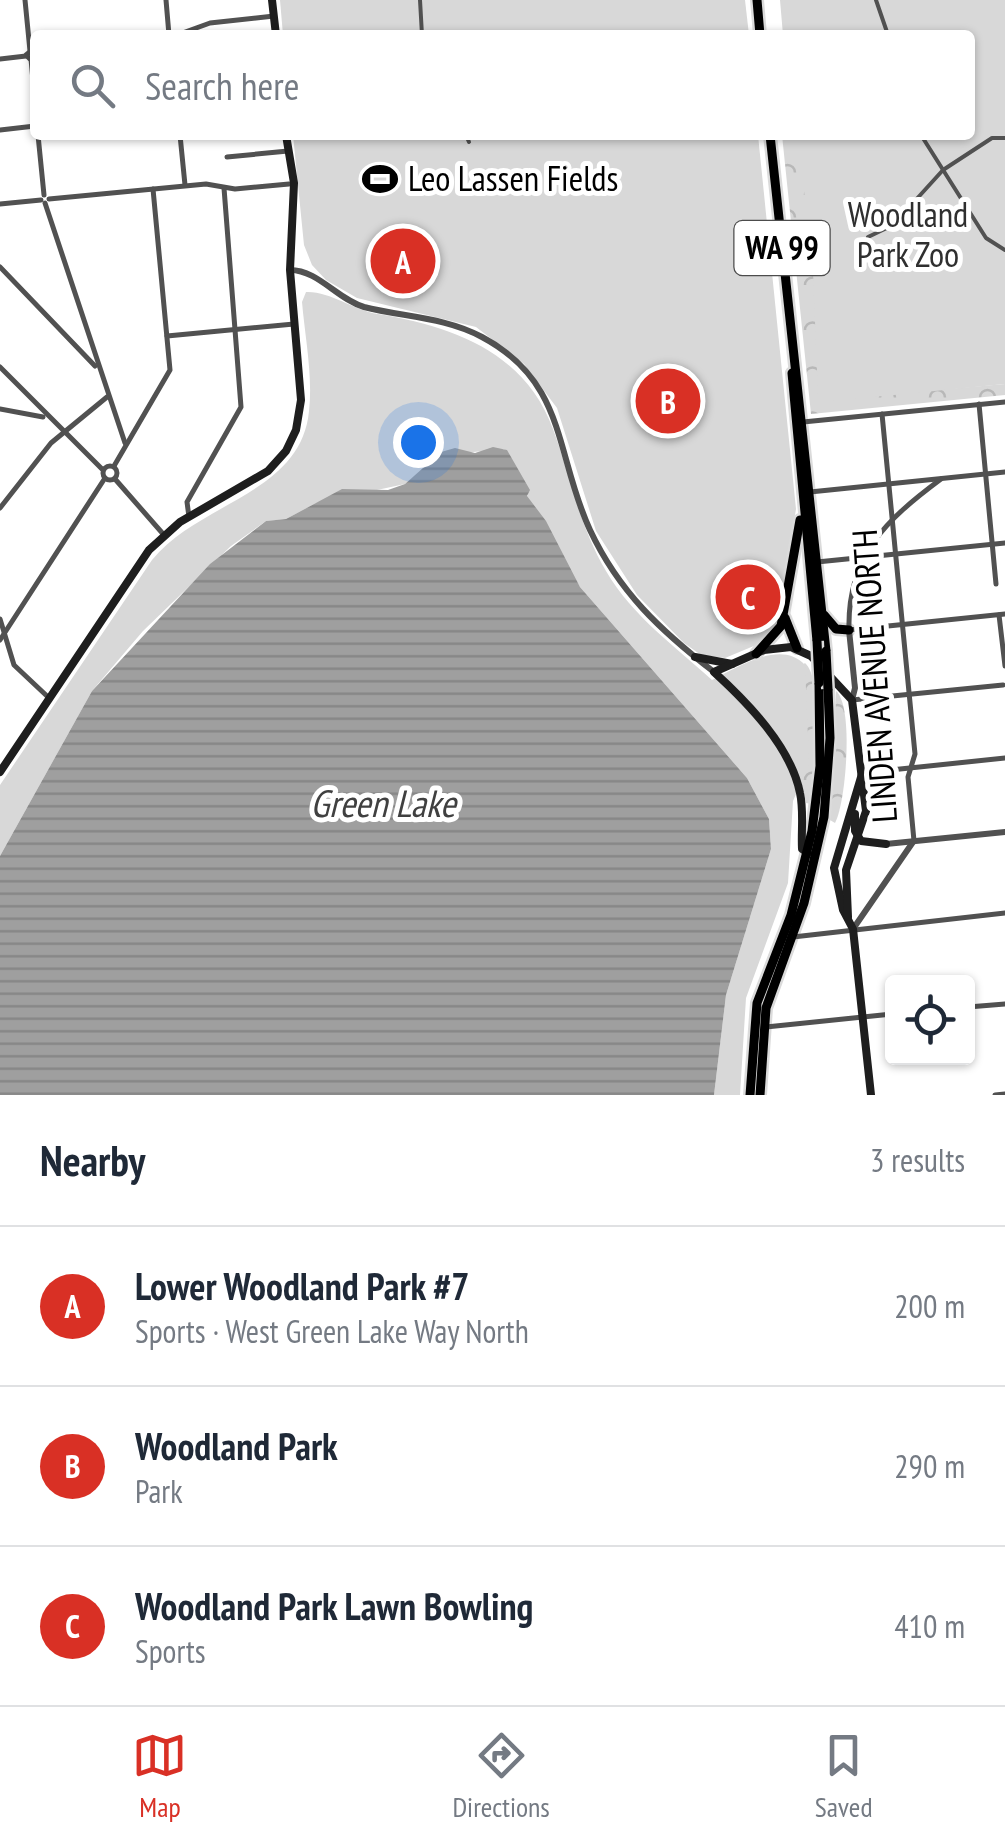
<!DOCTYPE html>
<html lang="en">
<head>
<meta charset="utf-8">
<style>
	body { margin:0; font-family:"PT Sans Narrow",sans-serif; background:#f6f6f7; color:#1f2937 }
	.controls { position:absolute; right:30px; bottom:30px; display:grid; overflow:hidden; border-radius:10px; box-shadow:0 2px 8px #0004 }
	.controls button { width:90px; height:90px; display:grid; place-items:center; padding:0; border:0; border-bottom:2px solid #e0e1e3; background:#fff; color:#1f2937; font:50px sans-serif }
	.you { position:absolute; left:418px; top:442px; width:35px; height:35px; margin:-25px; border:8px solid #fff; border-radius:50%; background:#1a73e8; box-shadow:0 0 0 15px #1a73e833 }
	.badge { display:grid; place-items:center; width:65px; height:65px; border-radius:50%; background:#d93025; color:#fff; font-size:32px; font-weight:700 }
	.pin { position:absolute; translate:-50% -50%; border:5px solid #fff; box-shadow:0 2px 10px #0006 }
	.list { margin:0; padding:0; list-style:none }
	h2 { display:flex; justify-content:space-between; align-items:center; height:130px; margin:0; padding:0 40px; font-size:42px }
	h2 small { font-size:32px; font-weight:400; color:#747a83 }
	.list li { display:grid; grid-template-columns:65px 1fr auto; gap:30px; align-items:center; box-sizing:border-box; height:160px; padding:0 40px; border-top:2px solid #e0e1e3 }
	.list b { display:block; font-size:38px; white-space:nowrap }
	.list p { margin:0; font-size:32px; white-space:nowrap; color:#747a83 }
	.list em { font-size:32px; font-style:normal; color:#747a83 }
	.icon { flex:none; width:55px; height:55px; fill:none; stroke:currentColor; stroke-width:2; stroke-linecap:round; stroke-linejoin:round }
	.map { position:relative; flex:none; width:1005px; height:1095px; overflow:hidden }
	.search { position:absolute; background:#fff; box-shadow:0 2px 8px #0004; left:30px; right:30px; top:30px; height:110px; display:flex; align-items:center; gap:25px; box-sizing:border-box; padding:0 35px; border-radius:10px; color:#747a83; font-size:38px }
	.sheet { height:610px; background:#fff }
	nav { display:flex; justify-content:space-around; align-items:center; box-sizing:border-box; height:140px; border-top:2px solid #e0e1e3; background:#fff; font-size:28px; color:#747a83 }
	nav a { display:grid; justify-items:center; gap:5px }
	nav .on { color:#d93025 }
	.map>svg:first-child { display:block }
	.forest { fill:url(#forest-crowns) }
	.green { fill:#d8d8d8 }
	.water { fill:url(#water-rules) }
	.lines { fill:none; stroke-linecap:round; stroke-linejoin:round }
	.trunk-casing { stroke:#dbdbdb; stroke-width:14 }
	.pedestrian { stroke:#515151; stroke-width:4 }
	.minor { stroke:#515151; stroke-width:5 }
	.tertiary { stroke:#515151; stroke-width:6 }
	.secondary { stroke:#1e1e1e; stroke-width:8 }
	.trunk { stroke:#000; stroke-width:9 }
	.trunk-bridge-casing { stroke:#dbdbdb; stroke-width:14; stroke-linecap:butt }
	.trunk-bridge { stroke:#000; stroke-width:9 }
	.labels { text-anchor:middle; stroke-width:10; stroke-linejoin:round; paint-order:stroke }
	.shield { fill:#fff; stroke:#4c4c4c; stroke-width:2.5 }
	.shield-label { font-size:32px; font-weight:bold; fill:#000 }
	.poi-label { font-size:35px; fill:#000; stroke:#fff; text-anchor:start }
	.park-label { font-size:35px; fill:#2f2f2f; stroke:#fff }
	.street-label { font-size:35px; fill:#000; stroke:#fff }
	.water-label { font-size:38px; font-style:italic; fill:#404040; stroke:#fff }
</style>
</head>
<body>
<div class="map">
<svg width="1005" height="1095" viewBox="0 0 1005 1095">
	<defs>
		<pattern id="forest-crowns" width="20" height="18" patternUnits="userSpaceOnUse" patternTransform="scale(2.5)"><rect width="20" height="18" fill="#d8d8d8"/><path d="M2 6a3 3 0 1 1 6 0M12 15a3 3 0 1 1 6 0" fill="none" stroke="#b8b8b8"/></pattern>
		<pattern id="water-rules" width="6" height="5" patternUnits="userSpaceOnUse" patternTransform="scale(2.5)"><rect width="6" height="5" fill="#9f9f9f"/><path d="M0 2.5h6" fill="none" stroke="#878787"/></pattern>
	</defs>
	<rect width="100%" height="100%" fill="#fff"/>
	<g class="forest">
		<polygon points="782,135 806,135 947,389 1005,384 1005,395 811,414"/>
		<path d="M805,663C825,681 814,775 812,804L806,803L800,777L801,666Z"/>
		<path d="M836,691C854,706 846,803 835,823L830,820Z"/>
	</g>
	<g class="green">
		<polygon points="280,0 745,0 749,35 283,35"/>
		<polygon points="780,0 1005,0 1005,384 833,401 818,396 812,247 796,135 970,135 970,35 783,35"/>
		<polygon points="293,135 758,135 796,509 777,624 761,643 725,658 701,655 684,643 637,595 596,531 557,408 524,364 476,327 357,298 326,280 312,265 304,245"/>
		<path d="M306,292C330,291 353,310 378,314C452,326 525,352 553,429C571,478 579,525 606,571C633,617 674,645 712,680C738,667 781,639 805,665L809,764L793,801L788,883L746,998L740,1095H714L726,995L771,849L769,819L747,778L580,587L527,497L529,490L504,449L463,453L430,464L405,484L316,503L286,519L266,521L231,546L143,631L92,691L0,856V785L152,560C199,502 301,494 309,411C313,376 305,337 302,302Z"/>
	</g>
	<polygon class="water" points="493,447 507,450 530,490 527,496 546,521 580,587 747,778 769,819 771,849 726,995 714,1095 0,1095 0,856 92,691 210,564 266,521 286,519 342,489 388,490 405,484 441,452 455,448 475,453"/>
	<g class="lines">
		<defs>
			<g id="trunk">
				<polyline points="757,0 760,35"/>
				<polyline points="770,135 826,651"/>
				<polyline points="792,373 817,641"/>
				<polyline points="824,615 836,629 849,630"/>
				<polyline points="785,618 797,648"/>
				<polyline points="756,654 781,626 800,520"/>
				<polyline points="750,1095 757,1003 791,915 812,831 820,766 819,683"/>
				<polyline points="760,1095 766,1008 804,903 824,817 830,738 828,689"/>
			</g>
		</defs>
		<use href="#trunk" class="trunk-casing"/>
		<g class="pedestrian">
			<polyline points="420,0 422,35"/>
			<polyline points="876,0 888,35"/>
			<polyline points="466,135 469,142"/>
			<polyline points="921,135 986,238 1005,250"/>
			<polyline points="868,237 893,225 943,170 992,138 1005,138"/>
		</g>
		<g class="minor">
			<polyline points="25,0 30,51"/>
			<polyline points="166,0 169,35"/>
			<polyline points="177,35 210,23 274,16"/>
			<polygon points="31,51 35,56 30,59 26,55"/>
			<polyline points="0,59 26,56"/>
			<polyline points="31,59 35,102"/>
			<polyline points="0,130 35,126"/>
			<polyline points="38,135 44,195"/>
			<polyline points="180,135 185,185"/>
			<polyline points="227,157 288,151"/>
			<polyline points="49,199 206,184 235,189 289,184"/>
			<polyline points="45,203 125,443"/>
			<polyline points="0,204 41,200"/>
			<polyline points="0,267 95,366"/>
			<polyline points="167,336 294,324"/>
			<polyline points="0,367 103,470"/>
			<polyline points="979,404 996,584"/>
			<polyline points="0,409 43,417"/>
			<polyline points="882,414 915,754 908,777 914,841"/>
			<polyline points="803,422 1005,402"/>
			<circle cx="110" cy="473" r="7"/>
			<polyline points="114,466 170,370 153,189"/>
			<polyline points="115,479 164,535"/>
			<path d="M941,479C886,520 847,556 849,630L1005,614"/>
			<polyline points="810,492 1005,472"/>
			<polyline points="0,508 51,443 107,397"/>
			<polyline points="189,517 187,502 241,407 224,188"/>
			<polyline points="817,562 1005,543"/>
			<polyline points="999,615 1005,666"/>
			<polyline points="0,619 14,665 48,697"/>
			<polyline points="0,640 105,478"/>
			<polyline points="852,700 1003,685"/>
			<polyline points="862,773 1005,758"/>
			<polyline points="793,937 1005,913"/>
			<polyline points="968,1007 1005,1004"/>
			<polyline points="766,1027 892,1014"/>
			<polyline points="995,1095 1005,1094"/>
		</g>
		<g class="tertiary">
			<path d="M290,270C318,270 337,299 364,307C403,317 445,317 482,337C567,382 555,455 590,530C619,592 661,631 714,672"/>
			<polyline points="849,630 855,688 852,700"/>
			<polyline points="886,844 1005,832"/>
			<polyline points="853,929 913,842"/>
		</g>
		<g class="secondary">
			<polyline points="272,0 276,35"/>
			<polyline points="695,657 732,664"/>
			<polyline points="0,772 149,550 180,522 268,471 286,451 296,430 301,400 290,270 294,183 286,135"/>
			<polyline points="862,774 834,868 843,910 853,929 871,1095"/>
			<polyline points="855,814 855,831 861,841 886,844"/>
			<path d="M808,853L802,849C801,831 804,811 800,793C791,747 748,703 714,672L764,650L791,647L811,656L852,700L866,811L846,870L848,917"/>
		</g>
		<use href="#trunk" class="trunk"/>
		<defs>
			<g id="trunk-bridge">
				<polyline points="817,641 819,683"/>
				<polyline points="826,651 828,689"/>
			</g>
		</defs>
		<use href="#trunk-bridge" class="trunk-bridge-casing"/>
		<use href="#trunk-bridge" class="trunk-bridge"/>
	</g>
	<defs>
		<symbol id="stadium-bare" viewBox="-9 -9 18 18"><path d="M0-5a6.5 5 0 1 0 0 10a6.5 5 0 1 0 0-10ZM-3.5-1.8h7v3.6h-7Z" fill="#000" stroke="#fff" stroke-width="2.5" paint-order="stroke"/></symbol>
	</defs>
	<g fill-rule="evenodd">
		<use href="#stadium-bare" x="355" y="154" width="50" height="50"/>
	</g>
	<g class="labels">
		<rect class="shield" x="734.5" y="221" width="95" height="54" rx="8"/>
		<g class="shield-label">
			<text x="782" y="259">WA 99</text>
		</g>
		<g class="poi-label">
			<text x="408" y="191">Leo Lassen Fields</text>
		</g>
		<g class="park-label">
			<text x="908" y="227">Woodland<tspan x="908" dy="40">Park Zoo</tspan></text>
		</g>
		<g class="street-label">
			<text transform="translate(875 676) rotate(-94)" y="12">LINDEN AVENUE NORTH</text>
		</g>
		<g class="water-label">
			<text x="383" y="817">Green Lake</text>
		</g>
	</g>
</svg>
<div class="controls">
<button><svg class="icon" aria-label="locate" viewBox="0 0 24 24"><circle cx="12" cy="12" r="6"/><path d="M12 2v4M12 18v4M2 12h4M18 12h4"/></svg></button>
</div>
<div class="you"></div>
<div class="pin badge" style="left:403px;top:261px">A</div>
<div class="pin badge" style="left:668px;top:401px">B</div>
<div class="pin badge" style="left:748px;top:597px">C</div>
<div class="search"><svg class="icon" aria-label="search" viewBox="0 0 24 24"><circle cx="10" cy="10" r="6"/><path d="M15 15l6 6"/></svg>Search here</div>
</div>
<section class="sheet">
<h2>Nearby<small>3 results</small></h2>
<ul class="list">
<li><span class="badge">A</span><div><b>Lower Woodland Park #7</b><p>Sports · West Green Lake Way North</p></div><em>200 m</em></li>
<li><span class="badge">B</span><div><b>Woodland Park</b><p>Park</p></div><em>290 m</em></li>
<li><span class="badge">C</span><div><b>Woodland Park Lawn Bowling</b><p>Sports</p></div><em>410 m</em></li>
</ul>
</section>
<nav>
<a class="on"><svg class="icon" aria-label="map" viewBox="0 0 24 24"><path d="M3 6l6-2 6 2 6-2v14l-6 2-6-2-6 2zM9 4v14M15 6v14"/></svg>Map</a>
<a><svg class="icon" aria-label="directions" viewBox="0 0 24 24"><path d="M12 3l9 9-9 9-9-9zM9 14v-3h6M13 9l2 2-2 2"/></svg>Directions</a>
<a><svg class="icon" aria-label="saved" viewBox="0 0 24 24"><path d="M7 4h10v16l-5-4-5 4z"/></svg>Saved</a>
</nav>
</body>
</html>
